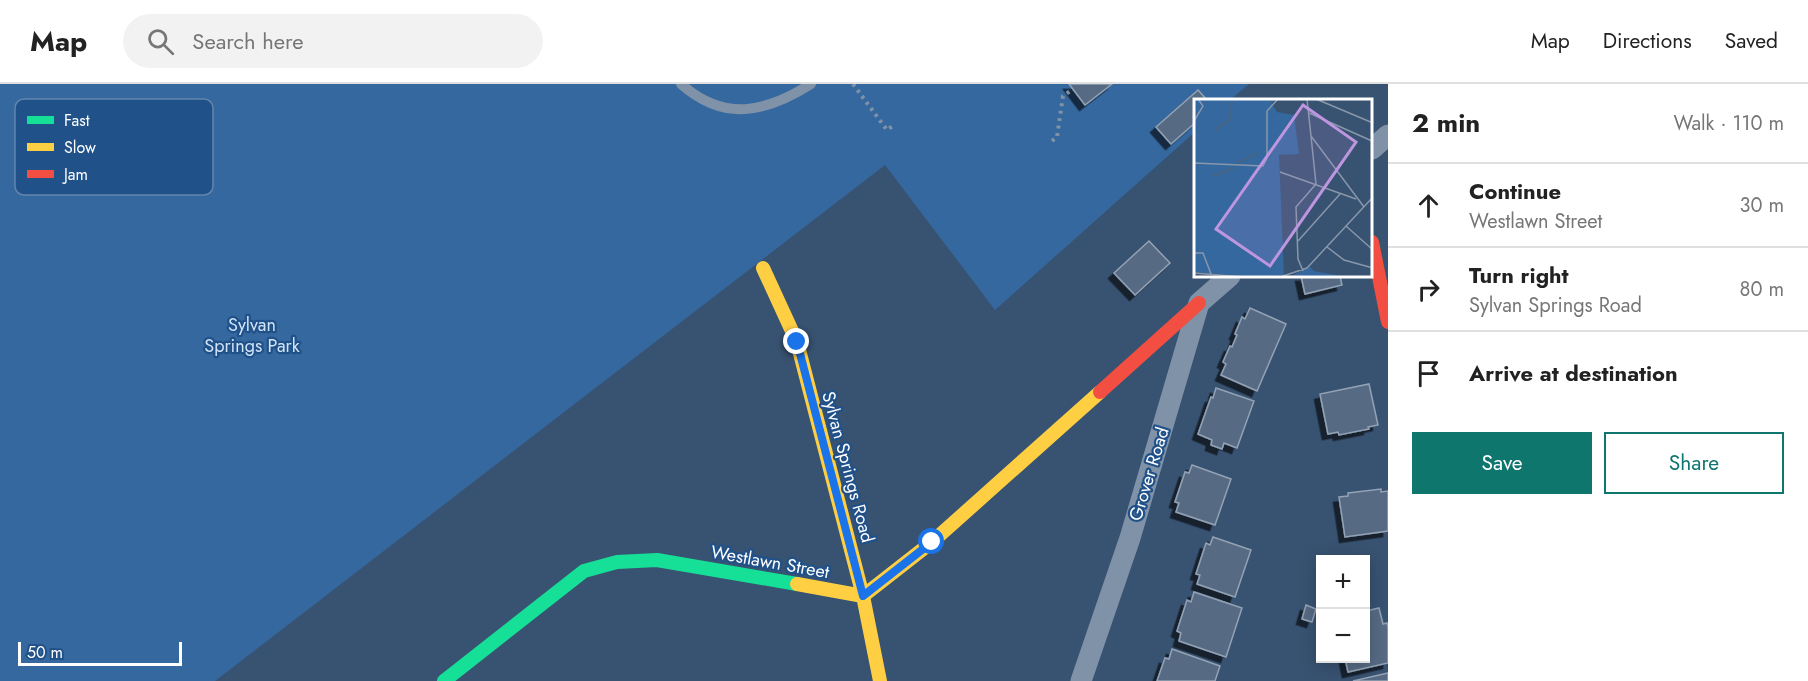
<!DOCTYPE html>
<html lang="en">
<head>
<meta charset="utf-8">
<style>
	body { margin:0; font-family:Jost,sans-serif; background:#f2f2f2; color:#222 }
	.controls { position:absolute; right:18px; bottom:18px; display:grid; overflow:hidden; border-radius:0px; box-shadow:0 3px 15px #0003 }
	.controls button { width:54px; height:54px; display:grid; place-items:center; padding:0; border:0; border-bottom:2px solid #e0e0e0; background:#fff; color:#222; font:30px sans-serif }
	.scale { position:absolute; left:18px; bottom:15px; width:164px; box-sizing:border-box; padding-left:6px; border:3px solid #fff; border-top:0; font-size:16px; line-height:21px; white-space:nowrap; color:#fff; -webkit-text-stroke:4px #205189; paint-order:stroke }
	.stop { position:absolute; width:18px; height:18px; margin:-14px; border:4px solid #1a73e8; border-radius:50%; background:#fff }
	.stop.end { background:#1a73e8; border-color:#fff; box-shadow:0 2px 6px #0008 }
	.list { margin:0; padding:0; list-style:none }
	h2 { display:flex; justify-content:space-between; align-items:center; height:78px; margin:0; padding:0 24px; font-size:26px }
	h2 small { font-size:20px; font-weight:400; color:#767676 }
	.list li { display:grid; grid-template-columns:39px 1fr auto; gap:18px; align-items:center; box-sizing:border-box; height:84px; padding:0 24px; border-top:2px solid #e0e0e0 }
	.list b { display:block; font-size:22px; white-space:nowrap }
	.list p { margin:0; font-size:20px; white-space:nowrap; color:#767676 }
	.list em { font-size:20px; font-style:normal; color:#767676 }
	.actions { display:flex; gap:12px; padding:18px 24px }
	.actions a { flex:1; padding:14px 0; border:2px solid #0f766e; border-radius:0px; text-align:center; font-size:21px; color:#0f766e }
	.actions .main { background:#0f766e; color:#fff }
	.icon { flex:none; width:33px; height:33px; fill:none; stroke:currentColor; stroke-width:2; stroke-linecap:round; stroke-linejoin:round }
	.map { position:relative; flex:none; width:1388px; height:597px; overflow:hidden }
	header { display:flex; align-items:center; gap:36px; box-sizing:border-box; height:84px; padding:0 30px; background:#fff; border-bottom:2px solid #e0e0e0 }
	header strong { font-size:28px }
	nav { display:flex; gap:33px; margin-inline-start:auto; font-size:21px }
	.search { width:420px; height:54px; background:#f2f2f2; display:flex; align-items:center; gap:15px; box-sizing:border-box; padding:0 21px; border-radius:33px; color:#767676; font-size:22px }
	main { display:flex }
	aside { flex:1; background:#fff }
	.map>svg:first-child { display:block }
	.green { fill:#35689f }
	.building { fill:#566b83; stroke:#93a2b4; stroke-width:1.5; filter:url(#shadow) }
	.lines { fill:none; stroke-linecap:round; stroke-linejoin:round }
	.path { stroke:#7f92a7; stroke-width:4; stroke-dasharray:3 4.5; stroke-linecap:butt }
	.lane { stroke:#7f92a7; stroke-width:10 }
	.street { stroke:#7f92a7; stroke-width:21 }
	.fast { stroke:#16e098; stroke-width:14 }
	.slow { stroke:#ffcf43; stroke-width:14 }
	.jam { stroke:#f24e42; stroke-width:14 }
	.route { stroke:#1a73e8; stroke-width:8 }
	.labels { text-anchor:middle; stroke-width:4.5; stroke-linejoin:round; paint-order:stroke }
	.park-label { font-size:18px; fill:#d1e4f8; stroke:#205189 }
	.street-label { font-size:18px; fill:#fff; stroke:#205189 }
	.inset-river { fill:none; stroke:#42658c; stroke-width:3 }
	.inset-road { fill:none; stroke:#8897aa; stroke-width:1.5 }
	.view { fill:#bd96df; fill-opacity:0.15; stroke:#bd96df; stroke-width:3 }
	.inset-edge { fill:none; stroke:#fff; stroke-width:3 }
	.key { fill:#205189; stroke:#6385ac; stroke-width:1.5 }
	.key-label { font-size:16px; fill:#fff }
</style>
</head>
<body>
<header>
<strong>Map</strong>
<div class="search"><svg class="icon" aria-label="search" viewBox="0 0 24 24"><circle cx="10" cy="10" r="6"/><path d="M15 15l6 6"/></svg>Search here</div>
<nav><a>Map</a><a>Directions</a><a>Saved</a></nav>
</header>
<main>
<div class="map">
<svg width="1388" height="597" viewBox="0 0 1388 597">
	<defs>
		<filter id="shadow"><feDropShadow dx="-5.5" dy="5.5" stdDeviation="0" flood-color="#0009"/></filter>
	</defs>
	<rect width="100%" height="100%" fill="#385271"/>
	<polygon class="green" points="0,0 1249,0 1230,16 1196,16 1196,47 995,226 885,81 215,597 0,597"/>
	<g class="building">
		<polygon points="1069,0 1112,0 1085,21"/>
		<polygon points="1198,6 1207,16 1196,16 1196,38 1171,60 1156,43"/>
		<polygon points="1149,157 1170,179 1135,211 1114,189"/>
		<polygon points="1301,192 1340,192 1342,201 1305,210"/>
		<polygon points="1250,224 1286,240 1257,307 1221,291 1226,280 1223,278 1230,262 1232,263 1237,251 1235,250 1242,233 1245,235"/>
		<polygon points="1369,300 1378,341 1368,343 1369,345 1339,351 1338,348 1328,350 1320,310"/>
		<polygon points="1216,304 1254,317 1237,364 1224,359 1222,365 1211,361 1212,356 1198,350 1211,313 1213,314"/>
		<polygon points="1192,381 1231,395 1215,441 1176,428 1179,419 1175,418 1185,388 1189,389"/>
		<polygon points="1381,405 1381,408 1388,407 1388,447 1345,453 1339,413 1348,412 1348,409"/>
		<polygon points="1213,453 1251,466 1235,513 1197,500 1200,491 1196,490 1206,459 1210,461"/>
		<polygon points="1194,508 1242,524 1226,573 1179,557 1181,549 1177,547 1187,516 1191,518"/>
		<polygon points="1306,521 1316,525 1312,538 1302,535"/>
		<polygon points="1379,524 1383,540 1387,539 1388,543 1388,579 1348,588 1345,574 1366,574 1366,527"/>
		<polygon points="1172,565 1220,582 1215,597 1157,597 1165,574 1169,575"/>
		<polygon points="1388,589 1388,597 1353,597"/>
	</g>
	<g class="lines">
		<g class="path">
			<polyline points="853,0 887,46 894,41"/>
			<polyline points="1052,57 1057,53 1063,12 1073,5"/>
		</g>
		<path class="lane" d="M681,0C724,38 765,29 811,0"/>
		<g class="street">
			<polyline points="1372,65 1388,51"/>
			<polyline points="1081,597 1130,454 1199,219 1230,192"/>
		</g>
		<polyline class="fast" points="444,597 584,487 617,478 657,476 797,500"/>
		<g class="slow">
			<polyline points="763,184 797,258 863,512 880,597"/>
			<polyline points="797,500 863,512 932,458 1100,308"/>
		</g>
		<g class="jam">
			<polyline points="1372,158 1388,238"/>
			<polyline points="1100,308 1199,219"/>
		</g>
	</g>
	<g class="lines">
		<polyline class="route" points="797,258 863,512 932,458"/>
	</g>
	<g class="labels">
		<g class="park-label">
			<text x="252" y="247">Sylvan<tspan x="252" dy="21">Springs Park</tspan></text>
		</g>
		<g class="street-label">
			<text transform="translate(848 383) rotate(75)" y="6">Sylvan Springs Road</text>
			<text transform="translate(1149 390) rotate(-73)" y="6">Grover Road</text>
			<text transform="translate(770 478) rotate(10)" y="6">Westlawn Street</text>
		</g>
	</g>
	<g transform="translate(1194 15)">
		<rect width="178" height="178" fill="#385271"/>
		<path d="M0,0H83L77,4L83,13L100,16L105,55L85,56L90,176L60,178L0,173ZM116,168L120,172L152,178H96Z" fill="#35689f"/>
		<path class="inset-river" d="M21,31L36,20L37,3M43,64L64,54M18,77L40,69"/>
		<path class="inset-road" d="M113,0L117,37L170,108M122,0L179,24M115,14L178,42M0,22L9,7L4,0M0,64L69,67L73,59V12L84,0M86,73L162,100M152,127L179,151M104,142L146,95M133,148L150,161L179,169M0,154H9L17,175M109,172L104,160L102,108L122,85L117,37M0,174L50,178M86,178L113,169L179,98"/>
		<path class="view" d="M109,6L162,43L76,167L22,130Z"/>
		<rect width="178" height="178" class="inset-edge"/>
	</g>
	<rect x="15" y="15" width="198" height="96" rx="9" class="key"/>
	<rect x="27" y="32" width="27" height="8" fill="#16e098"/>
	<rect x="27" y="59" width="27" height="8" fill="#ffcf43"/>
	<rect x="27" y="86" width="27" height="8" fill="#f24e42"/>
	<g class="key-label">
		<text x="64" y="42">Fast</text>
		<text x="64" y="69">Slow</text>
		<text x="64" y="96">Jam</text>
	</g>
</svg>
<div class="controls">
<button>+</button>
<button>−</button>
</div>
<div class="scale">50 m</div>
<div class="stop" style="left:932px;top:458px"></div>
<div class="stop end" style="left:797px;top:258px"></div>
</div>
<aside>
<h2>2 min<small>Walk · 110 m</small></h2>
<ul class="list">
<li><svg class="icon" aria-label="ahead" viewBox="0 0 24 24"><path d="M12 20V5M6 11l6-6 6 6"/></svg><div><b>Continue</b><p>Westlawn Street</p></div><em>30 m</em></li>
<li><svg class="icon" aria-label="right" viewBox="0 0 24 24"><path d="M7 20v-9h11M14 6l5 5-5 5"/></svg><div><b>Turn right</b><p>Sylvan Springs Road</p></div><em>80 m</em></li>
<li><svg class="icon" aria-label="arrive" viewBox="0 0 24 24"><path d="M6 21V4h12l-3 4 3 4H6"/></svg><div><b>Arrive at destination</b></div></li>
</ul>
<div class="actions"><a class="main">Save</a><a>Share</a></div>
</aside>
</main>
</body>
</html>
